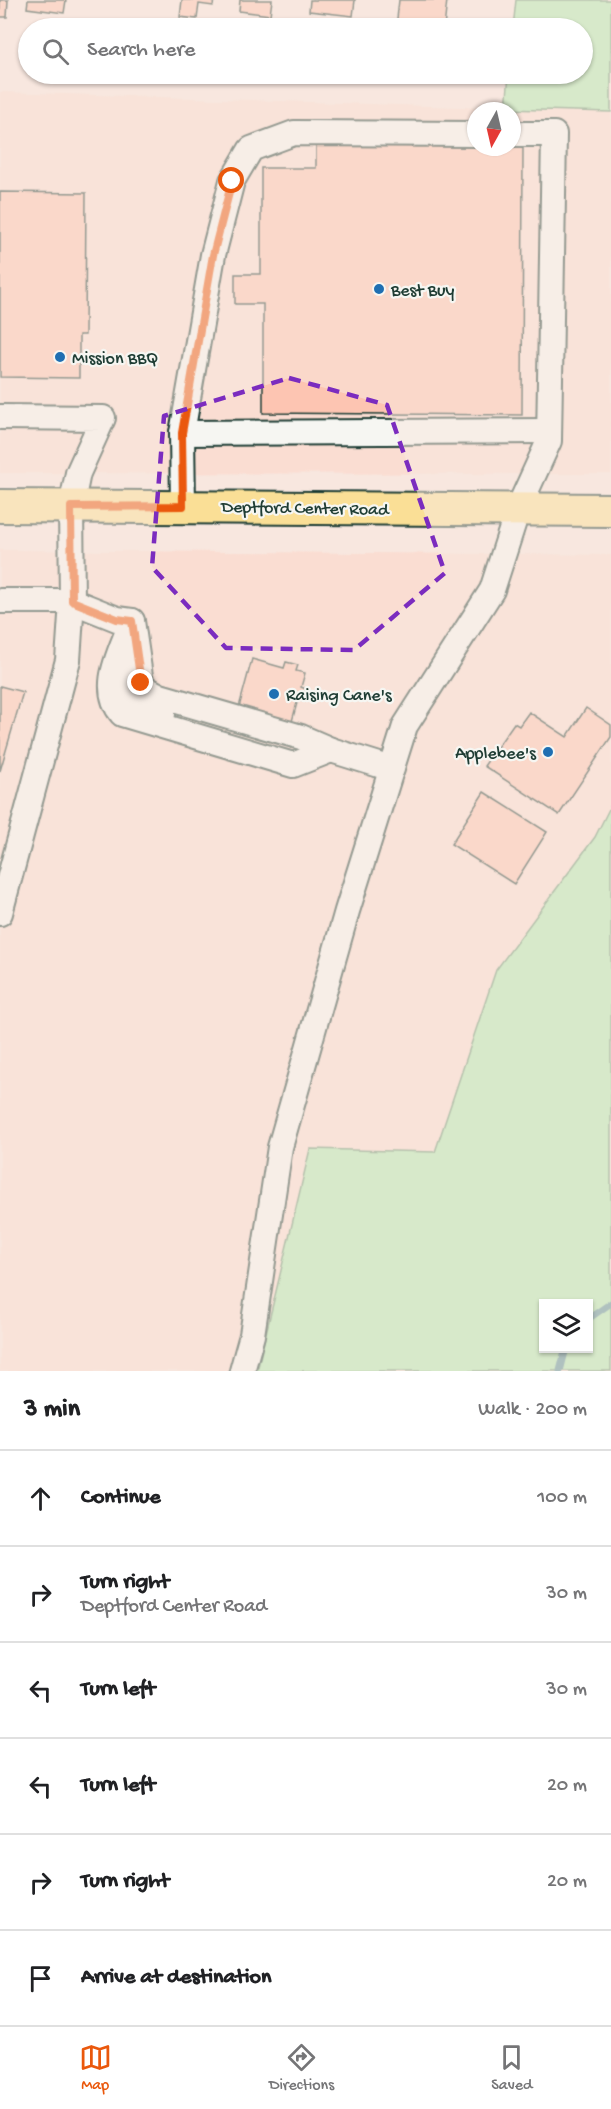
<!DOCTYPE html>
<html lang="en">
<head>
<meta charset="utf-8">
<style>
	body { margin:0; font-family:"Gochi Hand",sans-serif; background:#f2f2f2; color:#202124 }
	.controls { position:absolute; right:18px; bottom:18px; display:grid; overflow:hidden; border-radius:0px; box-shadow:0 2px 4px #0004 }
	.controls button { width:54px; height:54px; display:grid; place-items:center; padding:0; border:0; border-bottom:2px solid #e0e0e0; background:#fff; color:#202124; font:30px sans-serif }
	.compass { position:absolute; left:467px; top:102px; width:54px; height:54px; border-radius:50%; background:#fff; box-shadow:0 2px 4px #0004; rotate:188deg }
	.stop { position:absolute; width:18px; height:18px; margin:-14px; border:4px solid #ea580c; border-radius:50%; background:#fff }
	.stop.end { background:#ea580c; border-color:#fff; box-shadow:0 2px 6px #0008 }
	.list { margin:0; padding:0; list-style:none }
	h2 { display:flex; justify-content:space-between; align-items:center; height:78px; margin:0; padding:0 24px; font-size:26px }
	h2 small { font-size:20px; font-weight:400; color:#757577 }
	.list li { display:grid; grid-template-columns:39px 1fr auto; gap:18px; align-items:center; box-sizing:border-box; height:96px; padding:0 24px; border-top:2px solid #e0e0e0 }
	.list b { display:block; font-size:22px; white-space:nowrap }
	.list p { margin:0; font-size:20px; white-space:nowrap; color:#757577 }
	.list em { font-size:20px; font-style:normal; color:#757577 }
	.icon { flex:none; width:33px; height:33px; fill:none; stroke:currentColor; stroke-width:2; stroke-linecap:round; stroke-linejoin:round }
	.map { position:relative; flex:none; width:611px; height:1371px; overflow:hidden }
	.search { position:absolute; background:#fff; box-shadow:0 2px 4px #0004; left:18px; right:18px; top:18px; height:66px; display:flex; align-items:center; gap:15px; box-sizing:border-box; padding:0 21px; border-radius:33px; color:#757577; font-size:22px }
	.sheet { height:654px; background:#fff }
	nav { display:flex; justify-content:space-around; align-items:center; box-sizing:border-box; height:84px; border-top:2px solid #e0e0e0; background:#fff; font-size:16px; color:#757577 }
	nav a { display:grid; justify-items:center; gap:3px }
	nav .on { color:#ea580c }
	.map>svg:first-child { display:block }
	.built { fill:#faddd2; fill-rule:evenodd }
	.green { fill:#afebb1; stroke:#679472; stroke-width:1.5; fill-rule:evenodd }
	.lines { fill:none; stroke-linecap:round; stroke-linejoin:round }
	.stream { stroke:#589299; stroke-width:7 }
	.building { fill:#fdc5b2; stroke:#1f3d34; stroke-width:1.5 }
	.minor-casing { stroke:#1f3d34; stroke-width:28 }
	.major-casing { stroke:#1f3d34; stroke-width:36 }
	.minor { stroke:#f6f6f2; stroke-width:24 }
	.major { stroke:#fadf96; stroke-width:32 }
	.route { stroke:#ea580c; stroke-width:8 }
	.marked { fill:none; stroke:#7b2cbf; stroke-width:4.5; stroke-dasharray:12 8; stroke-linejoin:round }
	.poi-dot { fill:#1f6fb2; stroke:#f6f6f2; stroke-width:2 }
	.labels { text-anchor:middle; stroke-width:4.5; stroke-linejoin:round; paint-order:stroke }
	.poi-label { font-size:18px; fill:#1f3d34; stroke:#f6f6f2; text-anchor:start }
	.street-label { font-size:18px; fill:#1f3d34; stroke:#f6f6f2 }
</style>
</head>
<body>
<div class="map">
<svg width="611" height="1371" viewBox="0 0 611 1371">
	<rect width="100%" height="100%" fill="#f8e7df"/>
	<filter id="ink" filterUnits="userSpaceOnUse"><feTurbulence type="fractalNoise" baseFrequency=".0167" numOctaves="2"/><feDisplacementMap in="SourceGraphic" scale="12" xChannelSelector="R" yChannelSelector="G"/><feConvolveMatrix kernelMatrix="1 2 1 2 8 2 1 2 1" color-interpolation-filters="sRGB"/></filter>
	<g filter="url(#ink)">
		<g class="built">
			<path d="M0,92L611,112V474L0,473ZM476,111H512V147H476Z"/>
			<polygon points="0,550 611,555 611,805 595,836 496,970 435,1153 310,1149 257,1371 0,1371"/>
		</g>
		<g class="green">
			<polygon points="516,0 611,0 611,112 506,109 509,74 582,74 582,28 513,28"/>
			<path d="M611,805V1371H257L310,1149L435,1152L496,970L595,837ZM544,1304H588V1348H544Z"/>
		</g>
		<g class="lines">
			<g class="stream">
				<polyline points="588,1319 611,1303"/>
				<polyline points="560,1371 566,1348"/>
			</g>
		</g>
		<g class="building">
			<polygon points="0,0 8,0 7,17 0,17"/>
			<polygon points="28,0 66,0 64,13 27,8"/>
			<polygon points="182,0 214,0 213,6 199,4 197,19 180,17"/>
			<polygon points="240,0 272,0 270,15 239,11"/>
			<polygon points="310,0 355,0 353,16 309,11"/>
			<polygon points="399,0 447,0 444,28 396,28"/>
			<polygon points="316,144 523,145 522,415 263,413 263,304 235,304 235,274 261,274 261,168 316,168"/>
			<polygon points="0,192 86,193 85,335 79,335 79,378 0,377"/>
			<polygon points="252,659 284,668 286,662 298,665 296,671 305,673 301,687 306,689 303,700 298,699 291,725 238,711"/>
			<polygon points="0,686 23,692 0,771"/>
			<polygon points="586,708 611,725 611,737 559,815 484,766 514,723 519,726 529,712 567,737"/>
			<polygon points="484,792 547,832 514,884 451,844"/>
		</g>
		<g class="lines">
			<defs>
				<g id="minor">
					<polyline points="0,417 103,418 78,473 71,507 72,601 68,660 0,913"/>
					<polyline points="182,433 549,431"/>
					<polyline points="183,506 182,433 213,255 232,181 251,149 294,133 476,134"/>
					<polyline points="0,601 72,601 117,619 132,621"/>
					<polyline points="132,621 141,683 147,689 160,696 301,737 331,750 392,769"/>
					<path d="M131,623C121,652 99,687 122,714L293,765L331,750"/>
					<path d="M123,663C128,698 127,703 163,714"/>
					<polyline points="242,1371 252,1335 280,1147 347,911 405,726 492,590 518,509 549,441 554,134 512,134"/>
				</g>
				<polyline id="major" points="0,506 611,510"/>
			</defs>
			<use href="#minor" class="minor-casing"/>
			<use href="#major" class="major-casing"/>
			<use href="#minor" class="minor"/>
			<use href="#major" class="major"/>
		</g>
	</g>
	<g class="lines" filter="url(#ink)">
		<polyline class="route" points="141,683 132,621 117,619 72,601 71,507 183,506 182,433 213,255 232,181"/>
	</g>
	<path d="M0 0H611V1371H0ZM289,378L387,405L445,573L354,650L226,648L152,567L164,416Z" fill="#f8e7df" fill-opacity=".55" fill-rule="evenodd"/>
	<path class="marked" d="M289,378L387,405L445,573L354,650L226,648L152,567L164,416Z"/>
	<g class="poi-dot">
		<circle cx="379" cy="289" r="6"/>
		<circle cx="60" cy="357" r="6"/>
		<circle cx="274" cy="694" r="6"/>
		<circle cx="548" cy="752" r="6"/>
	</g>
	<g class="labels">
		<g class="poi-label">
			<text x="391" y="295">Best Buy</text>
			<text x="72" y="363">Mission BBQ</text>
			<text x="286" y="700">Raising Cane's</text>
			<text x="536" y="758" text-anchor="end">Applebee's</text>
		</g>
		<g class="street-label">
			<text transform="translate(305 507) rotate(1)" y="6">Deptford Center Road</text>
		</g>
	</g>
</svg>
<div class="controls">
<button><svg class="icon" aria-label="layers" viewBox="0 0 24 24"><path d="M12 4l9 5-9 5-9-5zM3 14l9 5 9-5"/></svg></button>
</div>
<svg class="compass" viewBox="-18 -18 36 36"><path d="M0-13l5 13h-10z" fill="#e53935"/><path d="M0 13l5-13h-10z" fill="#757577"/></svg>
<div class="stop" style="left:232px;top:181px"></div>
<div class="stop end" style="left:141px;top:683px"></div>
<div class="search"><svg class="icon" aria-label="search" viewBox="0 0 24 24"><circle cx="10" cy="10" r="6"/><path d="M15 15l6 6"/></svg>Search here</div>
</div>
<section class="sheet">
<h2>3 min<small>Walk · 200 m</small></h2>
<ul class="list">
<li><svg class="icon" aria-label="ahead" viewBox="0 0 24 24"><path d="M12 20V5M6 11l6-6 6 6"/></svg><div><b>Continue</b></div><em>100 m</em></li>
<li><svg class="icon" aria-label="right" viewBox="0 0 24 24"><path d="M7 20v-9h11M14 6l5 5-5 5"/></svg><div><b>Turn right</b><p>Deptford Center Road</p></div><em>30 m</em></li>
<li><svg class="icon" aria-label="left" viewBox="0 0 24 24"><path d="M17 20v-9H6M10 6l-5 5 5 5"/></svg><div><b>Turn left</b></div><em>30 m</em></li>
<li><svg class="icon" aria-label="left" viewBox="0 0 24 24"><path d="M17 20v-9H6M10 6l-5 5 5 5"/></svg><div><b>Turn left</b></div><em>20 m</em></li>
<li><svg class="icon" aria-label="right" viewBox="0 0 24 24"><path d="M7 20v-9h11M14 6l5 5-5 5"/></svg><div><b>Turn right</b></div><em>20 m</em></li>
<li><svg class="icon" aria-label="arrive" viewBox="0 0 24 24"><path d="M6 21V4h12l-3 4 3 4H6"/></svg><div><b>Arrive at destination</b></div></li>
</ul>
</section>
<nav>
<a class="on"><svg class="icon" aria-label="map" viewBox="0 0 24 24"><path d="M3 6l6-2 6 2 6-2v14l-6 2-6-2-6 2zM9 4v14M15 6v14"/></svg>Map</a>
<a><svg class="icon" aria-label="directions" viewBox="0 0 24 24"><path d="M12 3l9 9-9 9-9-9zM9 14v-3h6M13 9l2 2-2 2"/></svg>Directions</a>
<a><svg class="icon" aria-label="saved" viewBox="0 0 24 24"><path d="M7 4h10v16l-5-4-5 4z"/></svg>Saved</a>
</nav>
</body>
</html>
